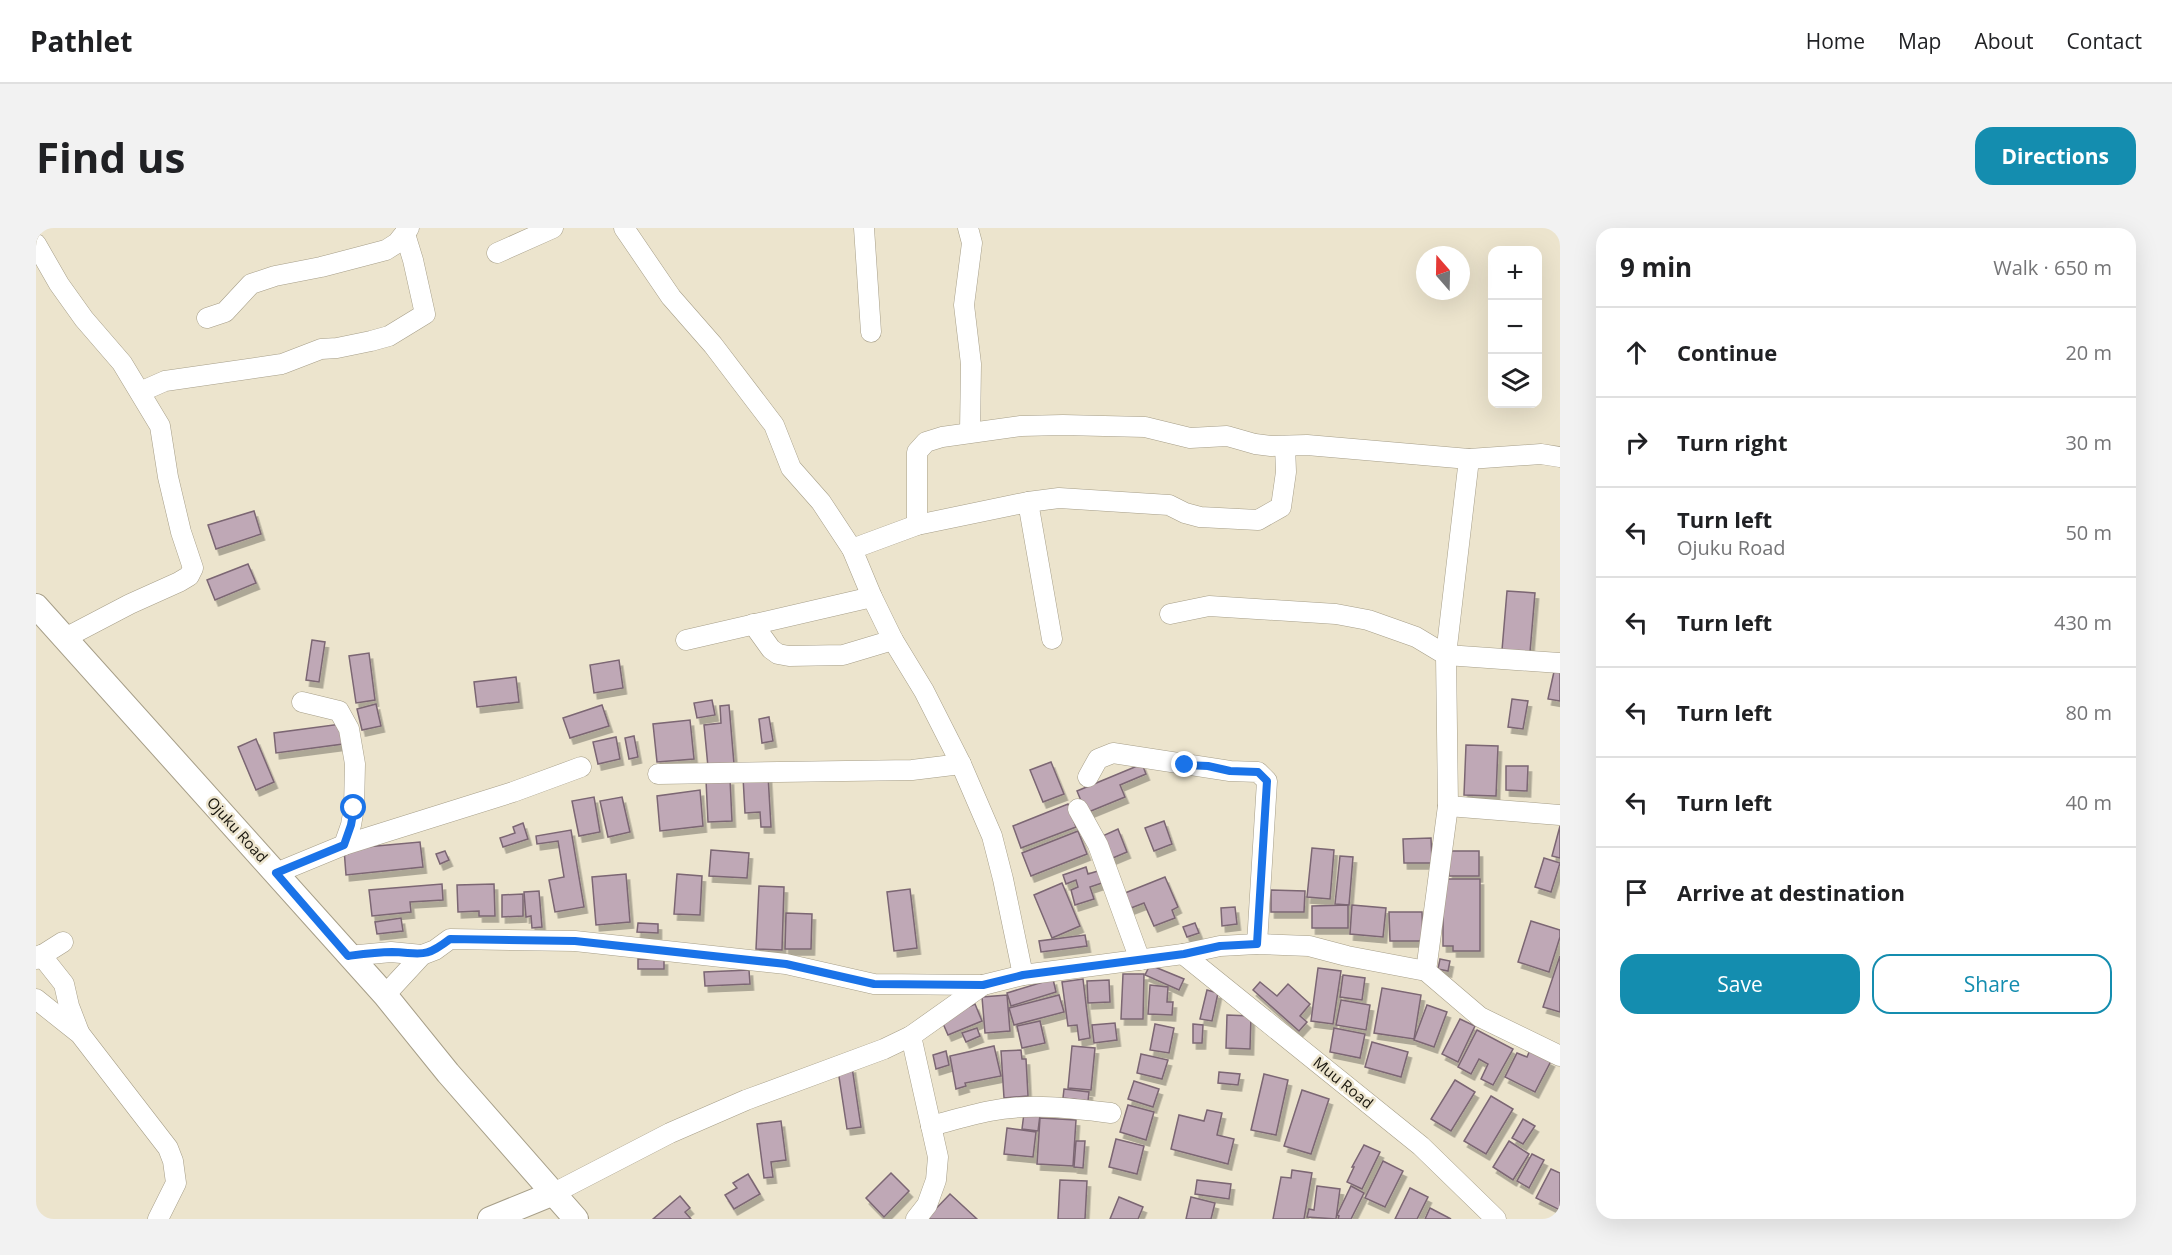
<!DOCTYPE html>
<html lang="en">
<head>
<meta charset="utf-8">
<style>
	body { margin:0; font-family:"Open Sans",sans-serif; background:#f2f2f2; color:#202124 }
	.controls { position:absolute; right:18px; top:18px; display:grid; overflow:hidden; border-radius:12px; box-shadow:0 6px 24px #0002 }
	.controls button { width:54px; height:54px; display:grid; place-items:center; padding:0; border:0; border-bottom:2px solid #e0e0e0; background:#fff; color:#202124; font:30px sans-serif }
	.compass { position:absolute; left:1380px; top:18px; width:54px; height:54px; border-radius:50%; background:#fff; box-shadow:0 6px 24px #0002; rotate:340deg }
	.stop { position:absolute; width:18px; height:18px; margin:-14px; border:4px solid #1a73e8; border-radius:50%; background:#fff }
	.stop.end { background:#1a73e8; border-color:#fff; box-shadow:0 2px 6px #0008 }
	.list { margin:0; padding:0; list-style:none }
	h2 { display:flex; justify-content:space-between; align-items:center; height:78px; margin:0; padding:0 24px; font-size:26px }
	h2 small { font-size:20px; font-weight:400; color:#757577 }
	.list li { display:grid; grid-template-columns:39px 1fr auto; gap:18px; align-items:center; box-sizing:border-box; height:90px; padding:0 24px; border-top:2px solid #e0e0e0 }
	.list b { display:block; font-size:22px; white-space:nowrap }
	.list p { margin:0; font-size:20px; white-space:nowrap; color:#757577 }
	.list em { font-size:20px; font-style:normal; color:#757577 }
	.actions { display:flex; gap:12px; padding:18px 24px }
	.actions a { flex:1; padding:14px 0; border:2px solid #148daf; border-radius:18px; text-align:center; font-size:21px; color:#148daf }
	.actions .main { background:#148daf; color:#fff }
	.icon { flex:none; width:33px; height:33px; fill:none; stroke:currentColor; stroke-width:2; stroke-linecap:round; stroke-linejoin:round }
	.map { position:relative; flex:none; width:1524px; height:991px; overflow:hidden; border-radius:18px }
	header { display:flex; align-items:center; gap:36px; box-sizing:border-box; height:84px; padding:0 30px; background:#fff; border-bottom:2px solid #e0e0e0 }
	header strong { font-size:28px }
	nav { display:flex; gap:33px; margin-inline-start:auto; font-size:21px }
	.intro { display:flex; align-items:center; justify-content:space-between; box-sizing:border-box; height:144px; padding:0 36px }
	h1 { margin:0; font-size:42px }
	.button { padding:15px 27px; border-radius:18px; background:#148daf; color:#fff; font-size:21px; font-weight:700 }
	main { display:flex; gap:36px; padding:0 36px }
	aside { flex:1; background:#fff; border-radius:18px; box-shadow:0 6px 24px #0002 }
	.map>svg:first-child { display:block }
	.building { fill:#bfa8b6; stroke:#7b6673; stroke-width:1.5; filter:url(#shadow) }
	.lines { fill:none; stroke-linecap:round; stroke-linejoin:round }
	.minor-casing { stroke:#a69e88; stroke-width:21 }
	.major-casing { stroke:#a69e88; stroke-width:26 }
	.minor { stroke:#fff; stroke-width:20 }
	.major { stroke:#fff; stroke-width:24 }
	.route { stroke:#1a73e8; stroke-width:8 }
	.labels { text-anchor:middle; stroke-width:5; stroke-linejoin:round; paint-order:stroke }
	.street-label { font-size:15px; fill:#19160e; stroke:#ece4cd }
</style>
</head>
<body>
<header>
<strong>Pathlet</strong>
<nav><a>Home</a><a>Map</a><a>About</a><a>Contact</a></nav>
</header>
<div class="intro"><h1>Find us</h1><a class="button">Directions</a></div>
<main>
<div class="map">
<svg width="1524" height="991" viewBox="0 0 1524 991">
	<defs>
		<filter id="shadow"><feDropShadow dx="3.5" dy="6" stdDeviation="0" flood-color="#0004"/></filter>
	</defs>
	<rect width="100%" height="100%" fill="#ece4cd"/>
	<g class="building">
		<polygon points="218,283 225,306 180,321 172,297"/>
		<polygon points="212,336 220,355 179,372 171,352"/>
		<polygon points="1471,363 1499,365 1494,424 1466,422"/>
		<polygon points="276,412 289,414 283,454 270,452"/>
		<polygon points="333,425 339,472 320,475 313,428"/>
		<polygon points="583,432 587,460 558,465 554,437"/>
		<polygon points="1519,439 1524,441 1524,473 1512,471"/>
		<polygon points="480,449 483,474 441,479 438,454"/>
		<polygon points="1476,471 1492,473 1487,501 1472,499"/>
		<polygon points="676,472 679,487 661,490 658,475"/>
		<polygon points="340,476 345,498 326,502 321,481"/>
		<polygon points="566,477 573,498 534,510 527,490"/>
		<polygon points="693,477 698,536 672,539 668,497 685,495 684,478"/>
		<polygon points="733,489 737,513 726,515 723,491"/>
		<polygon points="654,492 658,531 621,534 617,496"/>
		<polygon points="305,496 307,516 240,525 238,505"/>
		<polygon points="598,508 602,529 593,531 589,510"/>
		<polygon points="580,509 584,531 562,536 557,514"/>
		<polygon points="220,511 238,554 220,562 202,519"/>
		<polygon points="1430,517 1462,518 1460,568 1428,567"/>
		<polygon points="1015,534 1028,566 1007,574 994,542"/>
		<polygon points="1106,536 1110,546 1084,557 1089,569 1050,585 1041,563"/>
		<polygon points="1470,538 1492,538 1491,563 1470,562"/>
		<polygon points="732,547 735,599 725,599 724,584 709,585 707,549"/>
		<polygon points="694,551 696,593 672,594 670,552"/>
		<polygon points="664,562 667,598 624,603 621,568"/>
		<polygon points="558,569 564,604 543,608 536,573"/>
		<polygon points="586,569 594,604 572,609 564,573"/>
		<polygon points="1032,576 1040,599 985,620 977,598"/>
		<polygon points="1128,593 1136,616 1118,623 1109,600"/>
		<polygon points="487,595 492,611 467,619 464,610 479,605 477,599"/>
		<polygon points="1524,598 1524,630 1516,628"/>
		<polygon points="1082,601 1091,624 1072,632 1062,610"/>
		<polygon points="535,602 548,679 519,684 513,652 528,649 522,613 501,616 500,608"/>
		<polygon points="1042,603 1051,626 995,648 986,625"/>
		<polygon points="1395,610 1396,635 1368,635 1367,611"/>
		<polygon points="384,614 387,639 310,647 308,621"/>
		<polygon points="1276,620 1298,622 1294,671 1271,669"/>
		<polygon points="675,622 713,625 711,650 673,648"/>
		<polygon points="409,623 413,632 404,636 400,626"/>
		<rect x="1413" y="623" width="30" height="25"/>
		<polygon points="1304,628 1317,629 1313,677 1299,676"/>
		<polygon points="1508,630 1524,635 1515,664 1499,659"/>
		<polygon points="1050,639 1052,646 1062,643 1066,655 1054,659 1058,671 1039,677 1035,662 1042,659 1040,652 1030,656 1027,647"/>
		<polygon points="590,646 594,694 560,697 556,649"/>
		<polygon points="641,646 666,648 664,687 638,686"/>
		<polygon points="1129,649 1142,679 1136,682 1139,690 1118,698 1108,675 1095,680 1089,665"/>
		<polygon points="1407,651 1444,651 1444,723 1417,723 1417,718 1407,718"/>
		<polygon points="1026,655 1044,698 1016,710 998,667"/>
		<polygon points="406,656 407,672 374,674 375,684 336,688 333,662"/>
		<polygon points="458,656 459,688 443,688 443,683 422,684 421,657"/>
		<polygon points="723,658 748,659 746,722 720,721"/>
		<polygon points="874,661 881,720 858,723 851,664"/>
		<polygon points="1235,662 1269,663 1268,684 1235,684"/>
		<polygon points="503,663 506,699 496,700 495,688 490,689 488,664"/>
		<polygon points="487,666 487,688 466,689 466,667"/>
		<polygon points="1312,677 1312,700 1276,700 1276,678"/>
		<polygon points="1316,677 1350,680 1347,709 1314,706"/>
		<polygon points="1199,679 1201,696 1186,698 1185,680"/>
		<polygon points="1353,684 1386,684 1387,713 1354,713"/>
		<polygon points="750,685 776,686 775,721 749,721"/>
		<polygon points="365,690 367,703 341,706 339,694"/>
		<polygon points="1495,693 1524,702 1524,709 1513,744 1482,734"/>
		<polygon points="602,695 622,696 622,705 601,704"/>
		<polygon points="1159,695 1163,705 1151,709 1147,699"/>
		<polygon points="1049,707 1051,718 1005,724 1003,713"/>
		<polygon points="1524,728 1524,784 1507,779"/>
		<rect x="602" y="731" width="26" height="10"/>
		<polygon points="1404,731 1414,733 1412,743 1402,741"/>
		<polygon points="1114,737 1148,751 1143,762 1109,747"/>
		<polygon points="1282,740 1305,743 1297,796 1275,793"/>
		<polygon points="713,742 714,756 669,758 668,744"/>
		<polygon points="1087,746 1108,746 1107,791 1085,791"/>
		<polygon points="1307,747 1329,750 1326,772 1304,769"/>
		<polygon points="1017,751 1020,764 975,778 971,765"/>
		<polygon points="1047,751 1054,810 1043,812 1041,797 1032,798 1026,754"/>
		<polygon points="1073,752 1074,774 1052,775 1051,753"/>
		<polygon points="1224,754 1241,768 1252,756 1274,776 1264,788 1271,794 1263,803 1217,762"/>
		<polygon points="1114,757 1132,759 1131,774 1137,774 1136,787 1112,786"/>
		<polygon points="1346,760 1385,767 1378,811 1338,805"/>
		<polygon points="1171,762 1182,765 1176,793 1164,791"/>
		<polygon points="971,767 974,803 949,805 946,769"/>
		<polygon points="1023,767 1028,784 978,797 973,780"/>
		<polygon points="1305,772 1334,777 1330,802 1300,797"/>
		<polygon points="939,776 946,793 912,807 905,791"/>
		<polygon points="1391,777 1411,784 1398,819 1378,812"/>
		<polygon points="1191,787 1215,788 1214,821 1190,820"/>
		<polygon points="1424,791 1439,798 1422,834 1406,826"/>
		<polygon points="1004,793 1009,815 986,820 981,798"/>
		<polygon points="1079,795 1081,812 1058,815 1056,797"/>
		<polygon points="1119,796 1138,800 1133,825 1114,822"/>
		<polygon points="1157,796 1167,797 1166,815 1157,815"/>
		<polygon points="941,800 944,808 930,814 926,805"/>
		<polygon points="1298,800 1329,806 1324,830 1294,824"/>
		<polygon points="1441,802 1477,821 1457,857 1445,851 1452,836 1443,831 1435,846 1422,839"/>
		<polygon points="1336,814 1372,824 1365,849 1329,839"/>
		<polygon points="958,818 965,848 929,855 930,858 920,861 914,828"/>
		<polygon points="1036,818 1059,820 1055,862 1032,860"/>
		<polygon points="985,822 986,831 990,831 992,868 968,870 965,823"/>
		<polygon points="1494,822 1515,833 1499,864 1469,849 1481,825 1491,829"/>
		<polygon points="910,823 913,837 900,841 897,827"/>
		<polygon points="1105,826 1132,832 1126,851 1101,845"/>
		<polygon points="816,839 825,899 811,901 802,842"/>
		<polygon points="1183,844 1204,846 1202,857 1182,855"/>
		<polygon points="1228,846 1252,852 1240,907 1215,902"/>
		<polygon points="1419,852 1439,864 1415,903 1395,891"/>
		<polygon points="1098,853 1123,861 1117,879 1092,871"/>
		<polygon points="1028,861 1053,864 1052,873 1027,870"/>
		<polygon points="1266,862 1293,871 1275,926 1248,918"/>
		<polygon points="1455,868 1477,881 1450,926 1428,913"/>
		<polygon points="1092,877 1118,884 1110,912 1084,904"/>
		<polygon points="1171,882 1186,885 1181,907 1198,911 1192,936 1135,921 1143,887 1168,893"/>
		<polygon points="988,885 1004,887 1002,903 986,901"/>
		<polygon points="1004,890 1040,892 1037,938 1001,936"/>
		<polygon points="1487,891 1499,898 1487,916 1476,910"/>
		<polygon points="745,893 750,932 735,934 737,949 728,950 721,896"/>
		<polygon points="971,900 1000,904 997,929 968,926"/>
		<polygon points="1080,911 1108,918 1101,946 1073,939"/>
		<polygon points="1040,913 1049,913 1047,940 1038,939"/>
		<polygon points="1473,913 1493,926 1477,952 1457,939"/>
		<polygon points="1328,917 1344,924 1326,961 1311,954 1318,939 1316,939"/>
		<polygon points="1496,926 1508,932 1493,960 1481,953"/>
		<polygon points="1347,933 1367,943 1349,979 1329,970"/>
		<polygon points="1515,941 1524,945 1524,982 1500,970"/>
		<polygon points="1256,942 1276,945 1268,991 1237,991 1245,949 1255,950"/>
		<polygon points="855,945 873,963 848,989 830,970"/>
		<polygon points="712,946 724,966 698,981 689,967 701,960 697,955"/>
		<polygon points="1024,952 1051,953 1049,991 1022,991"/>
		<polygon points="1161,952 1195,956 1193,971 1159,966"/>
		<polygon points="1281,958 1304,961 1300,991 1271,989 1273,981 1278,982"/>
		<polygon points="1315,958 1328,965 1315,991 1302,991 1303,988 1301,987"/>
		<polygon points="1374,960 1392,969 1381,991 1359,991"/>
		<polygon points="914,966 941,991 890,991"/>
		<polygon points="644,968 654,980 649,984 655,991 617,991"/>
		<polygon points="1083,969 1107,979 1102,991 1074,991"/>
		<polygon points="1155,969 1179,975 1175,991 1150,991"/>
		<polygon points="1394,980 1415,991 1389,991"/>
	</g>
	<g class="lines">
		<defs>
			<g id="minor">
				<polyline points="588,0 635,69 677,117 738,197 755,240 785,274 816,321 836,369 857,412 888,463 925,536 956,608 967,651 987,747"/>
				<polyline points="828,0 835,104"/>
				<polyline points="932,0 936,15 928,77 935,136 934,204"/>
				<polyline points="0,16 23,56 48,91 86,135 124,198 132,249 145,304 157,340 153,348 143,354 94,376 29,410"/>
				<polyline points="461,25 517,0"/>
				<polyline points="171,90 189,84 215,56 239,48 285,39 350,22 361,15 373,0"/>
				<polyline points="104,164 129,153 246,136 285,121 301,120 335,113 353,108 389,86 377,32 369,6"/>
				<polyline points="992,274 1016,411"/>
				<polyline points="881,297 881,224 890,214 906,209 985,198 1027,197 1109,199 1154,210 1191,208 1219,216 1235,218 1271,217 1433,231 1505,226 1524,229"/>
				<polyline points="816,321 881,297 992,274 1023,270 1133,277 1149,285 1164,289 1222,292 1245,279 1250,244 1249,218"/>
				<polyline points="1134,386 1173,378 1300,386 1332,392 1380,409 1410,427 1524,435"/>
				<polyline points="717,396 735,421 742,426 753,428 807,427 857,412"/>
				<polyline points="650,412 836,369"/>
				<polyline points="266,474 303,483 313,501 319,536 318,580 315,597 308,617"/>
				<polyline points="622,546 876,542 925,536"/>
				<polyline points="1052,549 1062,531 1077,525 1194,543 1222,544 1231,553 1221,716"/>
				<polyline points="1412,578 1524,587"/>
				<polyline points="1042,581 1062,617 1104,732"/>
				<polyline points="240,645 308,617 477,564 545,539"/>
				<polyline points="1147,726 1385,918 1460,991"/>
				<polyline points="5,727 28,756 33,778 43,804"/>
				<polyline points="312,728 355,724 386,727"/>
				<polyline points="0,731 27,714"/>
				<polyline points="1390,743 1412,578 1410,427 1433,231"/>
				<polyline points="349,767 386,727 399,722 414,711 539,713 750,736 838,756 947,757"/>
				<polyline points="0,771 44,806 132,920 137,933 140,955 122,991"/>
				<polyline points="875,808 902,929 900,952 891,977 880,991"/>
				<path d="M895,898C914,893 934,887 954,883C993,875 1035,880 1075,885"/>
				<polyline points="518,965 634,905 710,872 848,821 875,808 947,757 987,747 1147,726 1184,718 1221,716 1273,718 1311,728 1390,743 1444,789 1524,828"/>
			</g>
			<g id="major">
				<polyline points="0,378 349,767 412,845 540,991"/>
				<polyline points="454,991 518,965"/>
			</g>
		</defs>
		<use href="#minor" class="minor-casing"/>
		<use href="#major" class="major-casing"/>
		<use href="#minor" class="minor"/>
		<use href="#major" class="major"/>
	</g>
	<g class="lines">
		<path class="route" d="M318,580L315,597L308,617L240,645L312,728C327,726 341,724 356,724C386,725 388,731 414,711L539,713L750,736L838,756L947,757L987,747L1148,726L1184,718L1221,716L1231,553L1222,544L1194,543L1172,538L1149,537"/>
	</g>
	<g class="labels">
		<g class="street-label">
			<text transform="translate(201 602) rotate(48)" y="5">Ojuku Road</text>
			<text transform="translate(1307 855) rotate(39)" y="5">Muu Road</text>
		</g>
	</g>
</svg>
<div class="controls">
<button>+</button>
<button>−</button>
<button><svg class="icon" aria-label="layers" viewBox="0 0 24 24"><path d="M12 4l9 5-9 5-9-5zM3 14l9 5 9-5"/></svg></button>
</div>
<svg class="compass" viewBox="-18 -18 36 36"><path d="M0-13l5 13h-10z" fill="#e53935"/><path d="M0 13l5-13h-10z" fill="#757577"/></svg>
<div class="stop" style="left:318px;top:580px"></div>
<div class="stop end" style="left:1149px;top:537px"></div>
</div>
<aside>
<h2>9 min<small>Walk · 650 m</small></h2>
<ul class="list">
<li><svg class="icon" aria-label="ahead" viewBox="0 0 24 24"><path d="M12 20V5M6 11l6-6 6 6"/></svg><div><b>Continue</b></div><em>20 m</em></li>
<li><svg class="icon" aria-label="right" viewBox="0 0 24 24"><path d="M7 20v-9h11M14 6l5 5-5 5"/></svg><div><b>Turn right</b></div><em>30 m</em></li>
<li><svg class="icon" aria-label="left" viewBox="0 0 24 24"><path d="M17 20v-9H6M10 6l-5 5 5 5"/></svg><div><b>Turn left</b><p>Ojuku Road</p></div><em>50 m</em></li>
<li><svg class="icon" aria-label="left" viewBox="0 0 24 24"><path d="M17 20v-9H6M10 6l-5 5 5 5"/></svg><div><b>Turn left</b></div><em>430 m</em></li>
<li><svg class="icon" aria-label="left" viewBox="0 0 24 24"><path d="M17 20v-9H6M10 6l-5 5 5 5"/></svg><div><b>Turn left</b></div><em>80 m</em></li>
<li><svg class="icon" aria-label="left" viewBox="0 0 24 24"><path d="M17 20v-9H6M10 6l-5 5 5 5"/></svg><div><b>Turn left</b></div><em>40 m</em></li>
<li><svg class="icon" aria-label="arrive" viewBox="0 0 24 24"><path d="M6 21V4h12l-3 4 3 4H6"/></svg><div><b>Arrive at destination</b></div></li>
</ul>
<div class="actions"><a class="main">Save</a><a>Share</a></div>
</aside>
</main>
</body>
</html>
